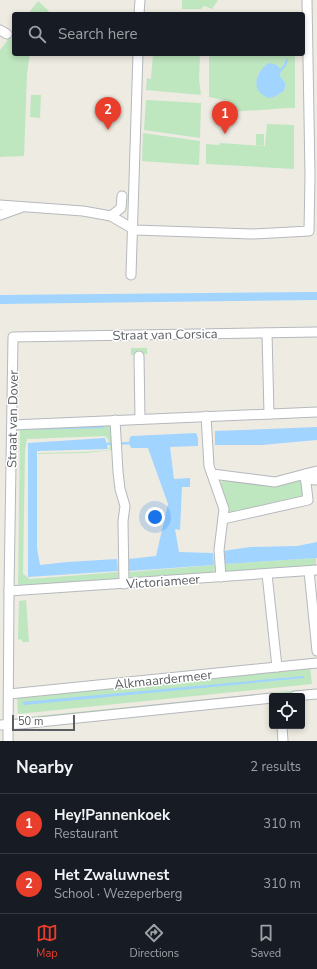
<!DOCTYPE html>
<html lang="en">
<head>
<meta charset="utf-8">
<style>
	body { margin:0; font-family:"Nunito Sans",sans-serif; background:#20242c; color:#f1f3f6 }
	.controls { position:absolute; right:12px; bottom:12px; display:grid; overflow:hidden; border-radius:4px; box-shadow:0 2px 6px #0003 }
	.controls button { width:36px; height:36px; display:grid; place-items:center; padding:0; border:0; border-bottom:1px solid #363941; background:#171b24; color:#f1f3f6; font:20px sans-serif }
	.scale { position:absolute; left:12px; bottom:10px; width:63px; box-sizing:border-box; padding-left:4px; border:2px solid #5b5e63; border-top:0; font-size:11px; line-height:14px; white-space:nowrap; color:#5b5e63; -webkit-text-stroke:3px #fff; paint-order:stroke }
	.you { position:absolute; left:155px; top:517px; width:14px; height:14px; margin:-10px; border:3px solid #fff; border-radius:50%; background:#1a73e8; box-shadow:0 0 0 6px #1a73e833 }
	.badge { display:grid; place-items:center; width:26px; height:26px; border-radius:50%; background:#ea3e2c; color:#fff; font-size:13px; font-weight:700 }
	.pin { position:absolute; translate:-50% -33px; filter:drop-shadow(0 1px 2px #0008) }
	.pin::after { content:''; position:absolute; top:21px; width:14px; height:12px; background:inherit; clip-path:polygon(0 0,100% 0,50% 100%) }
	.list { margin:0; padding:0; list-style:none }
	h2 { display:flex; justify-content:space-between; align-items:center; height:52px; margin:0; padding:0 16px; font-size:17px }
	h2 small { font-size:13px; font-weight:400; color:#9ea1a6 }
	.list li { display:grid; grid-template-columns:26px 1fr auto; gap:12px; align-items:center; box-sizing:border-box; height:60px; padding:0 16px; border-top:1px solid #363941 }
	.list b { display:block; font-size:15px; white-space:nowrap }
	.list p { margin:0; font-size:13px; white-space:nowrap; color:#9ea1a6 }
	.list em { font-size:13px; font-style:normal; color:#9ea1a6 }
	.icon { flex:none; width:22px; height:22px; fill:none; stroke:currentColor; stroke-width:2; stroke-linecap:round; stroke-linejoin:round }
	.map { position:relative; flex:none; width:317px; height:741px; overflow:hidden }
	.search { position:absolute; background:#171b24; box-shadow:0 2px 6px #0003; left:12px; right:12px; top:12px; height:44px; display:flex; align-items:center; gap:10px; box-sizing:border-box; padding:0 14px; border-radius:4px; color:#9ea1a6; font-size:15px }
	.sheet { height:172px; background:#171b24 }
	nav { display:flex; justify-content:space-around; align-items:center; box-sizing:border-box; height:56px; border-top:1px solid #363941; background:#171b24; font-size:11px; color:#9ea1a6 }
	nav a { display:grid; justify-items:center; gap:2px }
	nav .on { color:#ea3e2c }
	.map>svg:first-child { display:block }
	.green { fill:#bee6bf; fill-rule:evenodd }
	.water { fill:#a1d4ff }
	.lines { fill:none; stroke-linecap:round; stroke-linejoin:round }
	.stream { stroke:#a1d4ff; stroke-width:2.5 }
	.minor-casing { stroke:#b5b8bd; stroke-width:11 }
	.minor { stroke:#fff; stroke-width:9 }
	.labels { text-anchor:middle; stroke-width:3; stroke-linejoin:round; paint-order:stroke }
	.street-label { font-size:13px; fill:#5b5e63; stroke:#fff }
</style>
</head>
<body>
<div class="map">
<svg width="317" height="741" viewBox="0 0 317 741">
	<rect width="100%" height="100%" fill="#eeebe2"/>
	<g class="green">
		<polygon points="182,0 218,0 212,9 204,6 201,9 182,9"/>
		<polygon points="38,1 49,11 47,14 28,14"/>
		<polygon points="150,12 201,13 201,14 150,14"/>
		<polygon points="14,32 14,54 30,54 27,73 24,156 0,157 0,50"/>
		<polygon points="153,54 200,54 199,80 201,95 146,90 147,78 151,79"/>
		<path d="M209,54H295V108C273,108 251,112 230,111L228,101L209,97ZM281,70L280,76L286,84L284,91L274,97L257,84L258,73Z"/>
		<polygon points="31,95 41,95 40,118 30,117"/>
		<polygon points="146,100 201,103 200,138 144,130"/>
		<polygon points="267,124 294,125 294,169 206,164 206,144 219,145 220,143 265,146"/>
		<polygon points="143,133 200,141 199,165 142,161"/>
		<polygon points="256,134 264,134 264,146 256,145"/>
		<polygon points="131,348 147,348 147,354 131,355"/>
		<path d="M110,424L113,428V450L85,453L38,454V453L83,452L109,450C111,445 109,439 105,436L27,439L25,451L23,574L30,579L118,572V578L119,579L18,588L20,427Z"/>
		<polygon points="224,479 299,479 302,481 304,496 301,499 298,497 237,511 235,514 231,513 229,511 219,486"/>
		<polygon points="316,558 316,566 224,572 224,570 226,570 224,564"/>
		<polygon points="215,565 214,575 130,581 129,572"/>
		<polygon points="26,600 29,642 22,642 22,640 18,639 19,601"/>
		<polygon points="310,667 312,684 18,714 17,697"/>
		<polygon points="311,689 312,691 307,693 19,721 16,718"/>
	</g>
	<g class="water">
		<path d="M269,63L277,65L281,70L280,76L286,84L284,91L274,97L268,98C265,96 261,94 259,92C252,81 260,68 269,63Z"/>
		<polygon points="317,292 317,300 0,304 0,295"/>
		<polygon points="103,426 105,426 103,428 27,430"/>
		<polygon points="317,427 317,440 262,445 215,445 215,431"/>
		<polygon points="196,433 198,438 198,446 170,447 174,479 190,478 190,487 182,487 180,530 175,529 179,552 213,553 214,565 129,571 128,559 156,556 168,504 148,448 131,448 129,442 130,437 132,436"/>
		<polygon points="105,438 108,449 37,451 37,548 40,565 67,562 117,559 118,571 28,577 28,443"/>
		<polygon points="317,542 317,558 224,564 223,551 250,547 297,546"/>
		<polygon points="304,676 304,678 24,705 22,702"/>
	</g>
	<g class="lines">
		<g class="stream">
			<polyline points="281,70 285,65 287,60"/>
			<polyline points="104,444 133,443"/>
		</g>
		<defs>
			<g id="minor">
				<polyline points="139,14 140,0"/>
				<polyline points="0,30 7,34"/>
				<polyline points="0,205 83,211 111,216 121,208 122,196"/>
				<polyline points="0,215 20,208"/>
				<polyline points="111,216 135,230 252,234 309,231 310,175 307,0"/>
				<polyline points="131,275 138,54"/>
				<polyline points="267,333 269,414"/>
				<polyline points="139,356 140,419"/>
				<polyline points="206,416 209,466 224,509 219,550 221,577"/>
				<polyline points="115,420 118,472 120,489 125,506 123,521 124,584"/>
				<polyline points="12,425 317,412"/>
				<polyline points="212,474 275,482 305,474 308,500 223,519"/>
				<polyline points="305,474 317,471"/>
				<polyline points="305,479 317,480"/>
				<polyline points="309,571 317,651"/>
				<polyline points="267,574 277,667"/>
				<polyline points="9,591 317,570"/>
				<polyline points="9,694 317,663"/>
				<polyline points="295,696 317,694"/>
				<polyline points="0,725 20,724 272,698"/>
				<polyline points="282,726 283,741"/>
				<polyline points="8,741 9,591 13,337 317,332"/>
			</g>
		</defs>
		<use href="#minor" class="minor-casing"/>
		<use href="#minor" class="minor"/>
	</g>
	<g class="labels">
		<g class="street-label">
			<text transform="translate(165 334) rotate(-1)" y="5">Straat van Corsica</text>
			<text transform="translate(12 419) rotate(-89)" y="5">Straat van Dover</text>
			<text transform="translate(163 581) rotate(-4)" y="5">Victoriameer</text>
			<text transform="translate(163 679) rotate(-6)" y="5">Alkmaardermeer</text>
		</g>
	</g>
</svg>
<div class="controls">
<button><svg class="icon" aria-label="locate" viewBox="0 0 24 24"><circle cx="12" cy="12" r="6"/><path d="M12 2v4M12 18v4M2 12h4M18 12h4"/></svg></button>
</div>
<div class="scale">50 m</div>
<div class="you"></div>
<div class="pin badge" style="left:225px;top:134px">1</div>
<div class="pin badge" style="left:108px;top:130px">2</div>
<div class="search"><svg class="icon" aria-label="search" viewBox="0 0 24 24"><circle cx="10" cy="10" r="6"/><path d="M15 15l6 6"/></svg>Search here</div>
</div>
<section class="sheet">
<h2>Nearby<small>2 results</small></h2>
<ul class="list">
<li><span class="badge">1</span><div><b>Hey!Pannenkoek</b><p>Restaurant</p></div><em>310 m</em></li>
<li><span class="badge">2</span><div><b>Het Zwaluwnest</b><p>School · Wezeperberg</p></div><em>310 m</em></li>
</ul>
</section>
<nav>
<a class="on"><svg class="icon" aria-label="map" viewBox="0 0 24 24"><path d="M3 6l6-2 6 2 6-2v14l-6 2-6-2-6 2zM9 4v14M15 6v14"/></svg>Map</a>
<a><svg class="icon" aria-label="directions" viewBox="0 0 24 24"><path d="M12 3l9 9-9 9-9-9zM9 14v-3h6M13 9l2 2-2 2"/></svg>Directions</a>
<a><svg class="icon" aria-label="saved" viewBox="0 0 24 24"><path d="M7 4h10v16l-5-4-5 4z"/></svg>Saved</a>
</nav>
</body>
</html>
